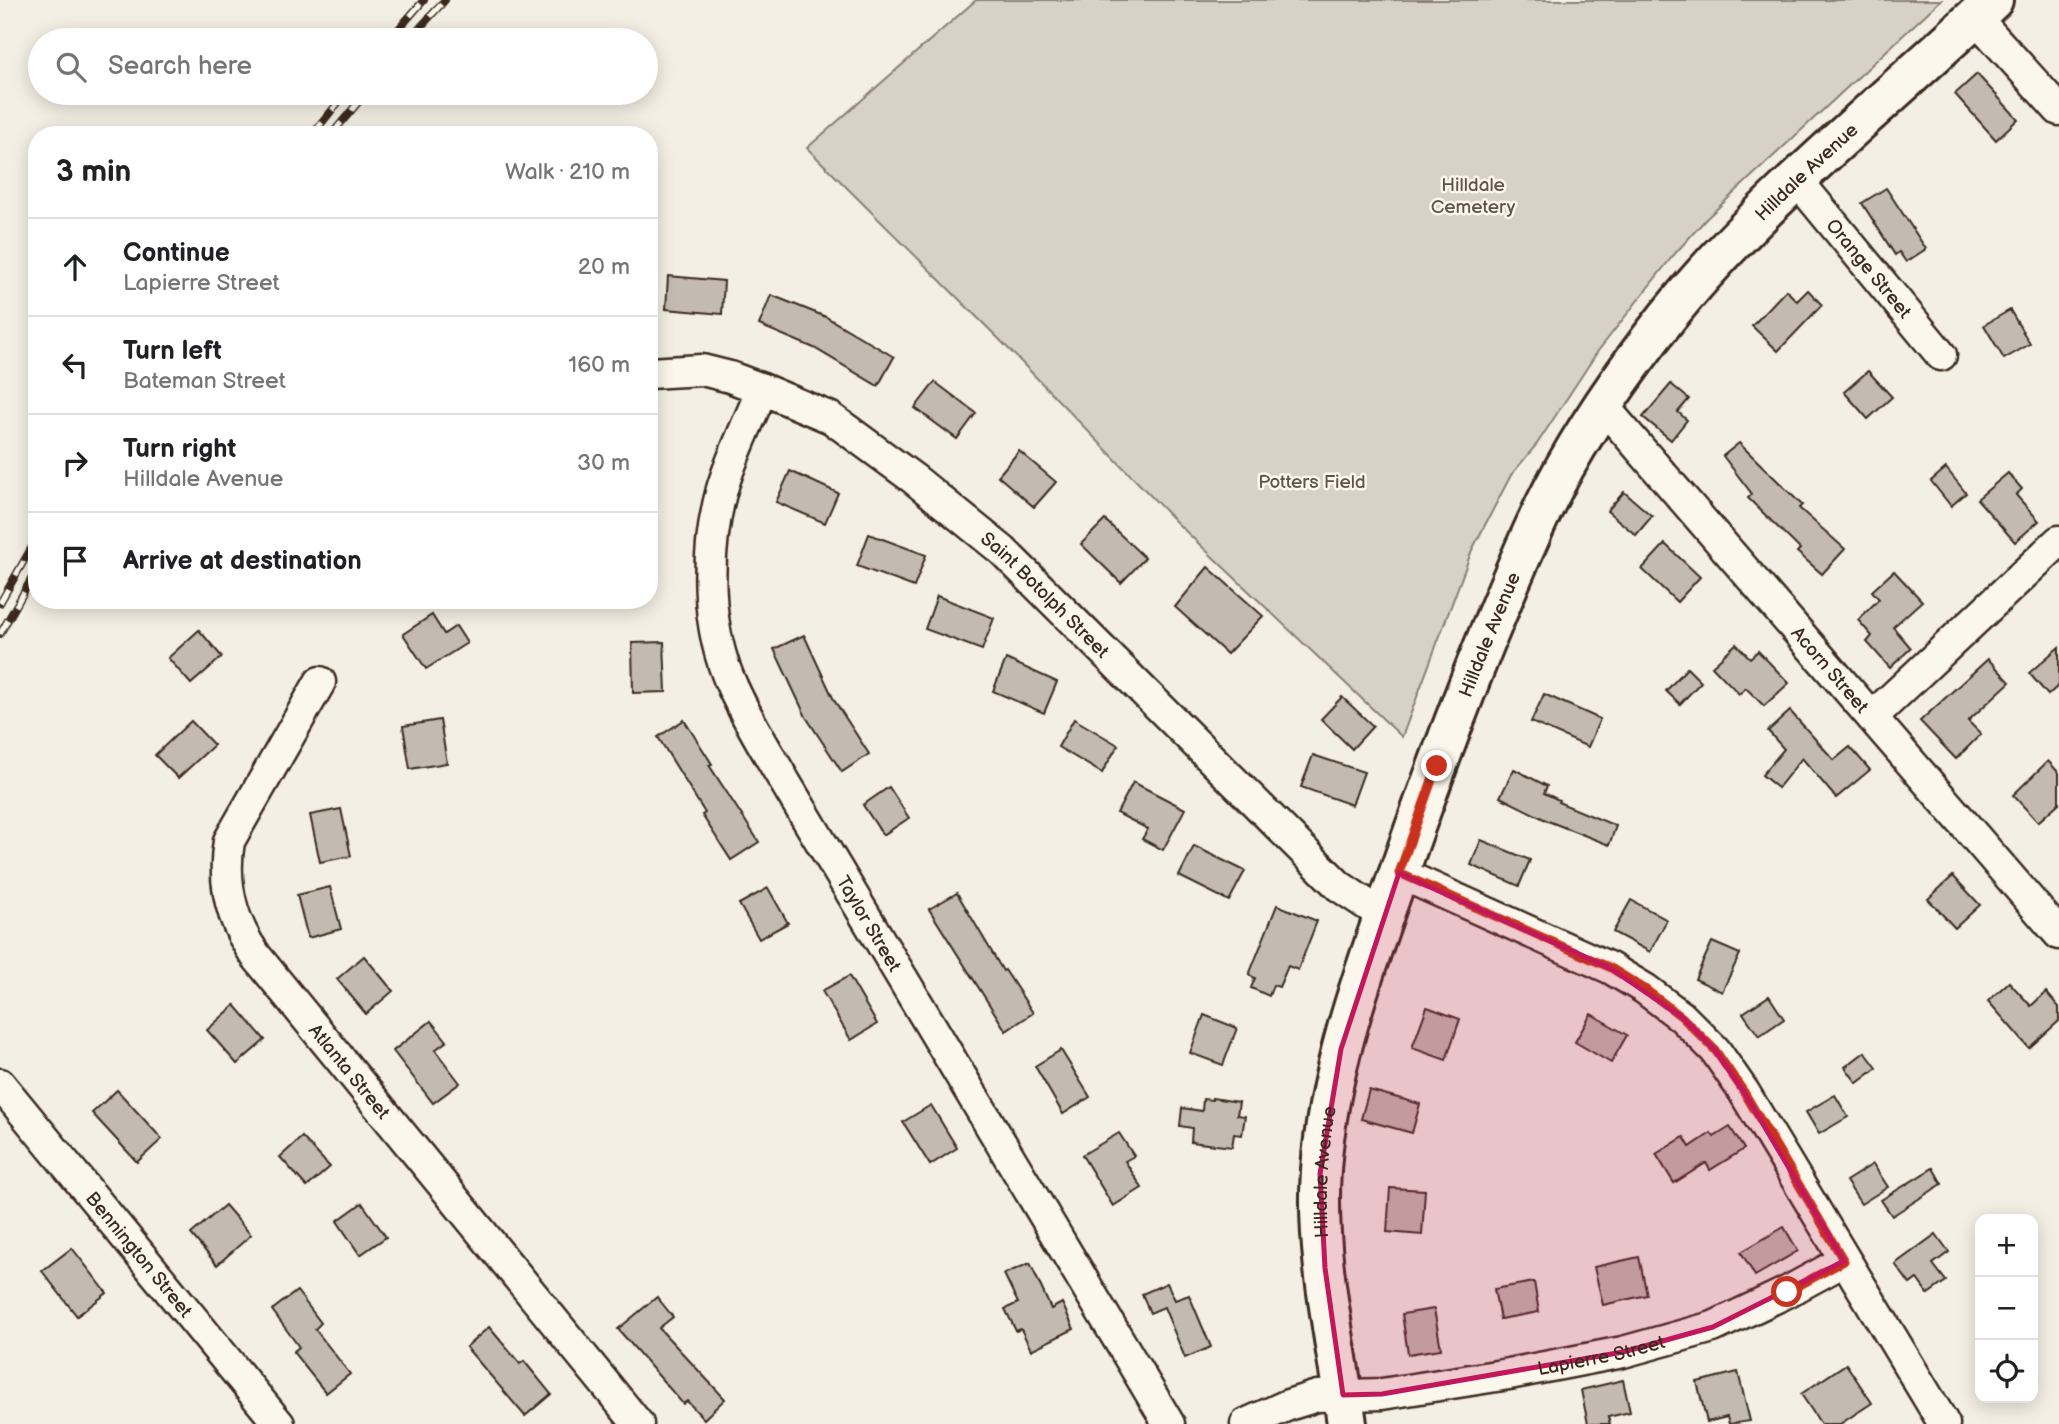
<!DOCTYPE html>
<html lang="en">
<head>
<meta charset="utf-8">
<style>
	body { margin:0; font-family:"Balsamiq Sans",sans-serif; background:#f2f2f2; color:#202124 }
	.controls { position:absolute; right:21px; bottom:21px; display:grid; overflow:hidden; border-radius:14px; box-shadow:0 4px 18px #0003 }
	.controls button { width:63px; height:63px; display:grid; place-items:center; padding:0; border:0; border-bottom:2px solid #e0e0e0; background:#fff; color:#202124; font:35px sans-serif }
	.stop { position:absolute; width:21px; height:21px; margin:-16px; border:5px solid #c8321e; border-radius:50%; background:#fff }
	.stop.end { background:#c8321e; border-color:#fff; box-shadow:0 2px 7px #0008 }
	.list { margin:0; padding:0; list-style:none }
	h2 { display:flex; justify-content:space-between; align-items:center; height:91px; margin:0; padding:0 28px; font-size:30px }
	h2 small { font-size:23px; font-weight:400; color:#757577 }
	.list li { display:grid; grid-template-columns:46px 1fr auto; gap:21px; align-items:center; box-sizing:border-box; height:98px; padding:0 28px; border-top:2px solid #e0e0e0 }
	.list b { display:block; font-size:26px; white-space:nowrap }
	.list p { margin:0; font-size:23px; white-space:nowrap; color:#757577 }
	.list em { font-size:23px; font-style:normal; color:#757577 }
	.icon { flex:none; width:38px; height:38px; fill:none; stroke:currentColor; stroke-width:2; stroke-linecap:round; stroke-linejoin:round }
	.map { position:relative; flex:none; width:2059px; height:1424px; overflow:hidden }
	.search { position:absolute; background:#fff; box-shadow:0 4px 18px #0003; left:28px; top:28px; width:630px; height:77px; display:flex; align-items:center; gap:18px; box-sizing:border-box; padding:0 24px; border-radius:38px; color:#757577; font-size:26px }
	.panel { position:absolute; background:#fff; box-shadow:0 4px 18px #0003; left:28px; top:126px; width:630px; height:483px; border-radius:28px }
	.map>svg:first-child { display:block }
	.green { fill:#d8d1c6; stroke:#8a7e72; stroke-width:2 }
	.building { fill:#c3bbb0; stroke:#3b2a1e; stroke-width:2 }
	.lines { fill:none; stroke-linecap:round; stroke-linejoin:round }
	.minor-casing { stroke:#3b2a1e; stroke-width:35 }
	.secondary-casing { stroke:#3b2a1e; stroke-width:44 }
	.minor { stroke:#fbf7ec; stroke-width:30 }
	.secondary { stroke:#fbf7ec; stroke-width:38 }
	.rail-casing { stroke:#3b2a1e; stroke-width:8 }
	.rail { stroke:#fbf7ec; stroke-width:5; stroke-dasharray:16; stroke-linecap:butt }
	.route { stroke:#c8321e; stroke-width:9 }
	.marked { fill:#c2185b; fill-opacity:0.2; stroke:#c2185b; stroke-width:5; stroke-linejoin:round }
	.labels { text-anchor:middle; stroke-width:5; stroke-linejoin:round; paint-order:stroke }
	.street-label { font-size:19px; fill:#3b2a1e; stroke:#fbf7ec }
	.park-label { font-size:19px; fill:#625448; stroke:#fbf7ec }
</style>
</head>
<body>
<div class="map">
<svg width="2059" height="1424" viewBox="0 0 2059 1424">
	<rect width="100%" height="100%" fill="#f3efe4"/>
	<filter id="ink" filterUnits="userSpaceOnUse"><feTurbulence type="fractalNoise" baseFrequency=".0143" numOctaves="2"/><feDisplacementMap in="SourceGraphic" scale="14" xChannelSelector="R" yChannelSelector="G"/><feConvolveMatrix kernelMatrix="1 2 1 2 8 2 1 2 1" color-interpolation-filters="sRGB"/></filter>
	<g filter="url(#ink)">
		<polygon class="green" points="976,0 1941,0 1706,219 1672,257 1598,351 1537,444 1511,475 1472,550 1402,737 1176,522 999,339 807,148"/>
		<g class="building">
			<polygon points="1977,74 2018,119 1996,140 1955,94"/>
			<polygon points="1886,188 1926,249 1906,262 1899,252 1895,255 1862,203"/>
			<polygon points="668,276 724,281 722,314 666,309"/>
			<polygon points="1786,290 1797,301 1808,290 1822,305 1778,351 1752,326"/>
			<polygon points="771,295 826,317 894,357 878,386 814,348 759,325"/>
			<polygon points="2010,310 2030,344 2004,359 1984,325"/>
			<polygon points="1868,371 1892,397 1868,419 1844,392"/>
			<polygon points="935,382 976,413 957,439 915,408"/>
			<polygon points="1671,384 1689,399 1678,412 1687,420 1671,440 1643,417"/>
			<polygon points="1739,443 1802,505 1799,508 1845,549 1822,574 1797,552 1800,549 1748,498 1752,494 1723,456"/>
			<polygon points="1019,451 1056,482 1034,507 998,476"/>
			<polygon points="1946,468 1966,493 1951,506 1931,481"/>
			<polygon points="790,471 838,493 825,523 776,502"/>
			<polygon points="2008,473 2022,489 2016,495 2039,521 2015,542 1977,499"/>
			<polygon points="1624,492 1652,516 1636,535 1607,511"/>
			<polygon points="1105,520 1145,558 1121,583 1081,544"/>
			<polygon points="869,534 926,555 914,587 857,566"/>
			<polygon points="1665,544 1700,577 1677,602 1642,569"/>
			<polygon points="1208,567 1263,616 1227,654 1175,607"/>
			<polygon points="1894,571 1922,601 1893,627 1911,648 1890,668 1867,642 1872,636 1858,620 1879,599 1872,591"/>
			<polygon points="937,596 994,618 982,650 925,629"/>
			<polygon points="432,615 444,634 456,626 467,643 426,669 403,634"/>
			<polygon points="199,630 222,657 191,684 168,658"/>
			<polygon points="804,635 834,700 869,754 842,772 806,717 774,649"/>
			<polygon points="664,642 666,692 633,693 632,643"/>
			<polygon points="1736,644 1750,658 1758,651 1789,683 1764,706 1746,688 1739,694 1712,666"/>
			<polygon points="2059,647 2059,685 2048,695 2029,673"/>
			<polygon points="1006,659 1057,682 1044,713 993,691"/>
			<polygon points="1988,659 2010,682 1968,721 1981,734 1956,759 1920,721"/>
			<polygon points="1687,668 1701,682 1680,704 1666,691"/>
			<polygon points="1544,694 1600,719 1588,747 1531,722"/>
			<polygon points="1342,697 1373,726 1352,749 1321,719"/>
			<polygon points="1790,711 1834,760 1850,747 1870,770 1836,798 1802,758 1778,788 1762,775 1784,749 1768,731"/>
			<polygon points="1074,719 1118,745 1102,773 1058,747"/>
			<polygon points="440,720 447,763 410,769 403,726"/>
			<polygon points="684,720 712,764 709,765 759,842 731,860 702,815 705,813 658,737"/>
			<polygon points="191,721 214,745 178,778 155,755"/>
			<polygon points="1313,755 1364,772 1352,805 1301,787"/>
			<polygon points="2048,761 2059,773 2059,803 2038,822 2013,795"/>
			<polygon points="1514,769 1547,786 1544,793 1559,800 1558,802 1616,826 1609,845 1548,821 1500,797"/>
			<polygon points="1133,782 1185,809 1163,850 1142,839 1148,829 1117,813"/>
			<polygon points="889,787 909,818 883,835 863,805"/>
			<polygon points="341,809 351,856 320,862 310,815"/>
			<polygon points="1481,840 1530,860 1519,886 1471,865"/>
			<polygon points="1194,846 1245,871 1229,901 1179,876"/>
			<polygon points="1953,876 1980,905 1955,928 1928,899"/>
			<polygon points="330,887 341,929 308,938 297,895"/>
			<polygon points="768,888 788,923 759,939 739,904"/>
			<polygon points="957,893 1003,971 1005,970 1033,1013 1006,1031 929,909"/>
			<polygon points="1631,900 1667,920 1650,952 1613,932"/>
			<polygon points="1277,905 1317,921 1298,970 1288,966 1279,987 1273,985 1269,996 1251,988 1255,978 1249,975"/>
			<polygon points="1712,942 1740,954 1722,992 1695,979"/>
			<polygon points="364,956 393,991 366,1014 337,979"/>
			<polygon points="849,976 877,1024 851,1040 822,991"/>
			<polygon points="2009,982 2031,1006 2046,992 2059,1007 2059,1021 2029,1048 1988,1001"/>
			<polygon points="1769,996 1784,1019 1759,1036 1743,1013"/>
			<polygon points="235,1005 265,1040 237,1064 207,1030"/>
			<polygon points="1427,1007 1460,1019 1446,1060 1412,1048"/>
			<polygon points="1591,1014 1627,1035 1611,1063 1575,1042"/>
			<polygon points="1204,1015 1237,1028 1223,1065 1190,1053"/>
			<polygon points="431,1021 447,1041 435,1050 460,1083 433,1103 393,1051"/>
			<polygon points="1061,1050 1090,1097 1063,1114 1035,1066"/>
			<polygon points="1865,1052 1877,1068 1857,1083 1845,1067"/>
			<polygon points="117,1090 162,1139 137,1162 92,1113"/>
			<polygon points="1369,1090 1420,1104 1412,1133 1361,1119"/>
			<polygon points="1835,1095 1848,1117 1819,1134 1806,1112"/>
			<polygon points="1212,1098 1239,1102 1237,1115 1245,1116 1242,1135 1234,1134 1232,1147 1191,1142 1192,1128 1180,1126 1182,1108 1202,1111 1203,1099 1212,1100"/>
			<polygon points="931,1105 957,1148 930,1165 903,1122"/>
			<polygon points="1730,1127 1744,1149 1710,1170 1706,1163 1674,1183 1656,1154 1684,1137 1690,1147 1711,1133 1714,1137"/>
			<polygon points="1119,1133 1134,1156 1125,1161 1142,1188 1113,1206 1082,1155"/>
			<polygon points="302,1137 330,1167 307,1187 280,1157"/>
			<polygon points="1873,1164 1888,1187 1861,1204 1846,1181"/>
			<polygon points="1933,1168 1942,1184 1892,1216 1881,1200"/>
			<polygon points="1390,1188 1425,1190 1422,1235 1387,1232"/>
			<polygon points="362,1203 386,1237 360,1255 337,1221"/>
			<polygon points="225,1205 251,1235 217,1265 191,1234"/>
			<polygon points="1784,1227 1798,1251 1755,1276 1741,1252"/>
			<polygon points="1936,1234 1949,1252 1933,1264 1946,1281 1928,1294 1917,1279 1910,1284 1895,1264"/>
			<polygon points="72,1248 107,1293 77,1316 42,1271"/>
			<polygon points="1639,1257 1647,1295 1603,1305 1594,1267"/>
			<polygon points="1030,1263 1051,1309 1062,1303 1074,1329 1031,1350 1021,1329 1016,1331 1005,1309 1018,1303 1004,1274"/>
			<polygon points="1534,1282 1539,1312 1500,1319 1494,1289"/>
			<polygon points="1167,1283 1175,1300 1189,1295 1211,1347 1185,1358 1164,1307 1150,1313 1142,1294"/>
			<polygon points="297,1291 321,1323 315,1329 350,1374 326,1393 293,1352 299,1347 272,1310"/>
			<polygon points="657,1297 673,1317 659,1328 725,1399 704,1419 687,1401 683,1404 618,1329"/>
			<polygon points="1434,1309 1441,1349 1408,1354 1402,1314"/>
			<polygon points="489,1327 520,1364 524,1361 551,1394 525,1416 466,1347"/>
			<polygon points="1846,1364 1872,1403 1840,1424 1821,1424 1801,1394"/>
			<polygon points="1738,1372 1750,1421 1729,1424 1727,1417 1707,1422 1697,1382"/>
			<polygon points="1623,1380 1630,1412 1608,1417 1610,1424 1588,1424 1581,1390"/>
		</g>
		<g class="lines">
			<defs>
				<g id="minor">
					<polyline points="1975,17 2059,110"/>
					<path id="s1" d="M1797,180L1941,355"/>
					<path id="s2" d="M649,373L702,370L730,377L762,389L831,418L914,479L1003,551L1339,886L1384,916"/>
					<path id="s3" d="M762,389C749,422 732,455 722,489C705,552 705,628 733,688C748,721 767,751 785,782L1169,1424"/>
					<path id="s4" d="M1603,406L2059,934"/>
					<path id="s5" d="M320,682L229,841C222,884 231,921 256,956L638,1424"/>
					<polyline points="1872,717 2059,541"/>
					<polyline points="1399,873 1610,968 1645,989 1682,1017 1715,1050 1744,1092 1944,1424"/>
					<path id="s6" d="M0,1084L279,1424"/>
					<path id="s7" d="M1246,1424L1288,1405L1317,1396L1382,1394L1509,1374L1623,1352L1713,1327L1787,1292L1844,1261"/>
				</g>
				<g id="secondary">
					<path id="s8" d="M1347,1424C1336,1340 1315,1255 1321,1170C1328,1064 1368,961 1403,861C1434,773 1467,685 1503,599C1519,561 1535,523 1554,487C1586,426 1626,369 1668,316C1763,198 1884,104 1993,0"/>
				</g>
			</defs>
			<use href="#minor" class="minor-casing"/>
			<use href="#secondary" class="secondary-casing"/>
			<use href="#minor" class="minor"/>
			<use href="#secondary" class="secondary"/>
			<defs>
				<g id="rail">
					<polyline points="389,40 424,0"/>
					<polyline points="409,40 445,0"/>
					<polyline points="312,135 346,93"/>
					<polyline points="331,135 366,93"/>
					<polyline points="0,603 37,538"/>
					<polyline points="0,634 37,569"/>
				</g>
			</defs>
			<use href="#rail" class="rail-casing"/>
			<use href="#rail" class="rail"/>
		</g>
	</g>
	<g class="lines" filter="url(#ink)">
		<polyline class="route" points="1437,766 1399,873 1611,968 1645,989 1682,1017 1715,1050 1744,1092 1844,1261 1787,1292"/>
	</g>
	<path class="marked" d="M1399,873L1610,968L1682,1017L1715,1050L1744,1092L1844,1261L1713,1327L1623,1352L1382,1394L1343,1395L1325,1268L1320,1174L1341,1049Z"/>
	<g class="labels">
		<g class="street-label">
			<text dy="7" stroke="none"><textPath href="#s8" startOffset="1386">Hilldale Avenue</textPath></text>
			<text dy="7" stroke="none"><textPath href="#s1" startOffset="114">Orange Street</textPath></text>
			<text dy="7" stroke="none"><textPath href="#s2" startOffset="469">Saint Botolph Street</textPath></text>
			<text dy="7" stroke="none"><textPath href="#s8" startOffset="819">Hilldale Avenue</textPath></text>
			<text dy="7" stroke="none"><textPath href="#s4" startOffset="348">Acorn Street</textPath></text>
			<text dy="7" stroke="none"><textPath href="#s3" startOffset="583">Taylor Street</textPath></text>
			<text dy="7" stroke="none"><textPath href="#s5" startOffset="453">Atlanta Street</textPath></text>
			<text dy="7" stroke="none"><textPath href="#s8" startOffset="254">Hilldale Avenue</textPath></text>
			<text dy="7" stroke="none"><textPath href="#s6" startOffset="220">Bennington Street</textPath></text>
			<text dy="7" stroke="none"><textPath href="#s7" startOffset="364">Lapierre Street</textPath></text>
		</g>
		<g class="park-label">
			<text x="1473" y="191">Hilldale<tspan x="1473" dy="22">Cemetery</tspan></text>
			<text x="1312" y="488">Potters Field</text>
		</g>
	</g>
</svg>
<div class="controls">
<button>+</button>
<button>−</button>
<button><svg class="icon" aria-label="locate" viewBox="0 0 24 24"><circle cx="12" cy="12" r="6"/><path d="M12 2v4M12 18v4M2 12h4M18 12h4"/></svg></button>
</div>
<div class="stop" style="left:1787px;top:1292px"></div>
<div class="stop end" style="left:1437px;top:766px"></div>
<div class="search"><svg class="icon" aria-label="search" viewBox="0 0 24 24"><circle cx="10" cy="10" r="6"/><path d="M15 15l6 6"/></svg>Search here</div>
<section class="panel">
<h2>3 min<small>Walk · 210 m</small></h2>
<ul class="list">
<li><svg class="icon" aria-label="ahead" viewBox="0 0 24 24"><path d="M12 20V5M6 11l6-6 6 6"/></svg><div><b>Continue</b><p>Lapierre Street</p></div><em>20 m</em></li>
<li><svg class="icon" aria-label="left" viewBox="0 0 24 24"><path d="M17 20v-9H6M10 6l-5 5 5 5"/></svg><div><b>Turn left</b><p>Bateman Street</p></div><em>160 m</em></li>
<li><svg class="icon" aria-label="right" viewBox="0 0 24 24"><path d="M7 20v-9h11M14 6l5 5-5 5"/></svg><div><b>Turn right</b><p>Hilldale Avenue</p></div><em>30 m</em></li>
<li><svg class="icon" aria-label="arrive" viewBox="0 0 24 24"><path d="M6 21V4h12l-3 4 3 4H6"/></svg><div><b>Arrive at destination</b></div></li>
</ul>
</section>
</div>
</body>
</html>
